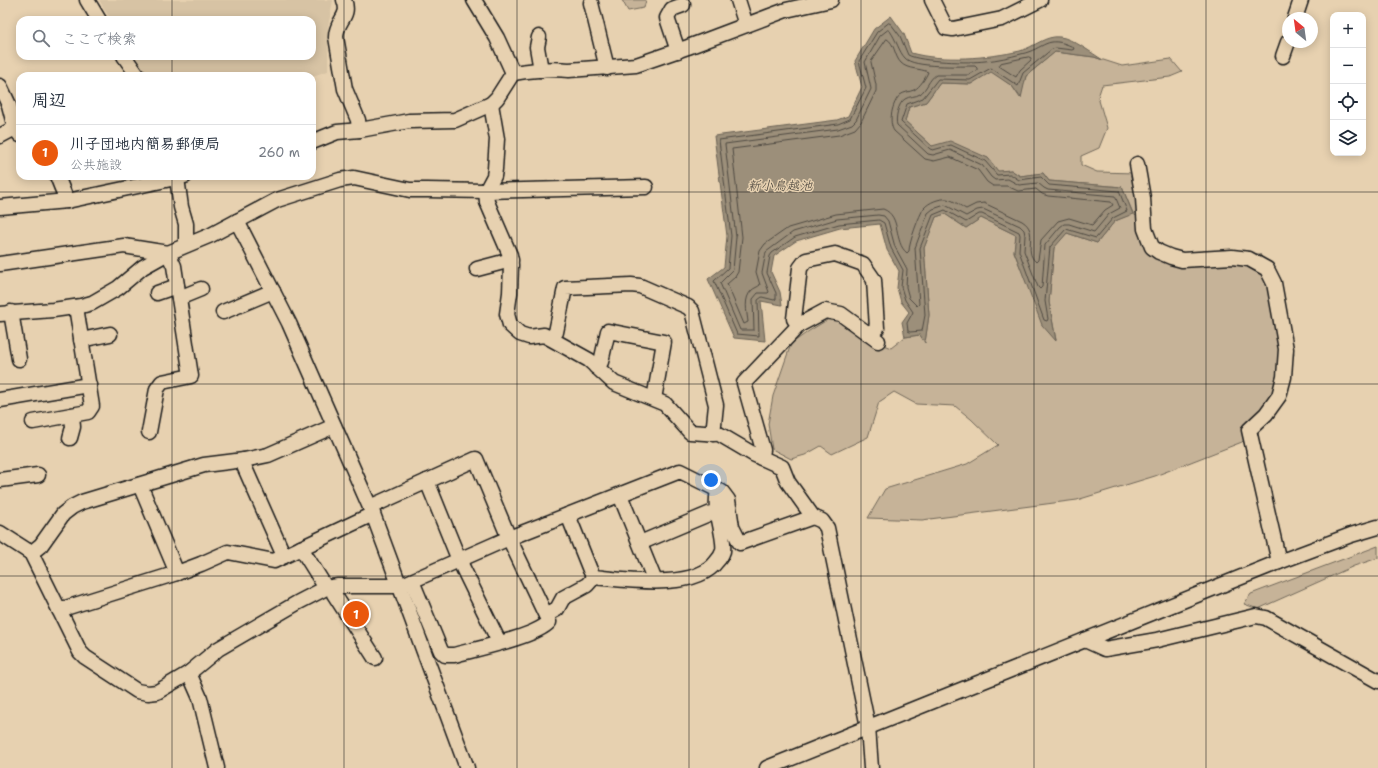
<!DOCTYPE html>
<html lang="ja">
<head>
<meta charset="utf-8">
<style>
	body { margin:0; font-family:"Shantell Sans","Klee One",sans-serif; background:#f2f2f3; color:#1f2937 }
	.controls { position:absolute; right:12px; top:12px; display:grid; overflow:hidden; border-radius:8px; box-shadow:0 2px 10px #0003 }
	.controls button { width:36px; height:36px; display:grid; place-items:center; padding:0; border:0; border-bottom:1px solid #e0e1e3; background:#fff; color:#1f2937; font:20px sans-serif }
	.compass { position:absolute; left:1282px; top:12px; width:36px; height:36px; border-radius:50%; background:#fff; box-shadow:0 2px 10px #0003; rotate:331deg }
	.you { position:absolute; left:711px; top:480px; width:14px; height:14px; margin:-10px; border:3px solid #fff; border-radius:50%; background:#1a73e8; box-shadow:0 0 0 6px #1a73e833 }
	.badge { display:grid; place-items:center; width:26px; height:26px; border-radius:50%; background:#ea580c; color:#fff; font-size:13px; font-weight:700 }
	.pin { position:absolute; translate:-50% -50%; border:2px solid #fff; box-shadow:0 1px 4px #0006 }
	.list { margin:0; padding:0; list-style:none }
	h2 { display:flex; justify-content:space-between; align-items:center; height:52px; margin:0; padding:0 16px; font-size:17px }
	h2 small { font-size:13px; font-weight:400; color:#747a83 }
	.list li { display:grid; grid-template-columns:26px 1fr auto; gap:12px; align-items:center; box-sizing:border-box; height:56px; padding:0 16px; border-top:1px solid #e0e1e3 }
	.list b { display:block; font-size:15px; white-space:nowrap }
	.list p { margin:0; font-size:13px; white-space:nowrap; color:#747a83 }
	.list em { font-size:13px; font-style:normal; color:#747a83 }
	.icon { flex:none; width:22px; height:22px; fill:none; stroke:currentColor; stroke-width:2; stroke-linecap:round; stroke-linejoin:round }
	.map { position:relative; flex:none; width:1378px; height:768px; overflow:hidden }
	.search { position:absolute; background:#fff; box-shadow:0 2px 10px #0003; left:16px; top:16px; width:300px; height:44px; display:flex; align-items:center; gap:10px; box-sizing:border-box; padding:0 14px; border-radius:12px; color:#747a83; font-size:15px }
	.panel { position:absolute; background:#fff; box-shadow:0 2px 10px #0003; left:16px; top:72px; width:300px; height:108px; border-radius:12px }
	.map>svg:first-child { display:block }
	.built { fill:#d7c3a4 }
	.green { fill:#c6b398; stroke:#71685a }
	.water { fill:#9c8f7a; stroke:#696154 }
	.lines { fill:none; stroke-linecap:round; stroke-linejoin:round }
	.shore { stroke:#4f4a42; stroke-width:1 }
	.minor-casing { stroke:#1c1c1c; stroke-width:17 }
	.minor { stroke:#e7d1b0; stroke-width:14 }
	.grid { fill:none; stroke:#1c1c1c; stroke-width:1; stroke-opacity:0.55 }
	.labels { text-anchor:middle; stroke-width:3; stroke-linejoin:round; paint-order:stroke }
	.water-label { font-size:13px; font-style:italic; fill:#423e38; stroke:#e7d1b0 }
</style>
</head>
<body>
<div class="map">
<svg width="1378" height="768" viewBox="0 0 1378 768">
	<rect width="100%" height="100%" fill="#e7d1b0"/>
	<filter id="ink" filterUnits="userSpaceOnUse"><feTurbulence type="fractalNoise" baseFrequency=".025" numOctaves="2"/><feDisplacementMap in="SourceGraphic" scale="8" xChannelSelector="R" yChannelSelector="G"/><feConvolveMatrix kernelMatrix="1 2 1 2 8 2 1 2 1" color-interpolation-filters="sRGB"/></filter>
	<g filter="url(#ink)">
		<polygon class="built" points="99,0 333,0 328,27 328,71 312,76 148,76 134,56 312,56 312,20 111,20"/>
		<g class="green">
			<polygon points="622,0 646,0 644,8 628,11"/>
			<polygon points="1055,52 1094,57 1122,66 1171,59 1182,72 1170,77 1102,85 1098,97 1107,128 1099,148 1081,156 1081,165 1097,172 1135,173 1139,211 1133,214 1139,217 1146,247 1165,263 1217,252 1260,254 1281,298 1294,354 1282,402 1242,442 1155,476 1077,500 922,520 868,518 885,489 967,464 998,445 971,419 955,406 916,404 894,392 879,402 868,437 832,454 821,446 805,455 791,459 772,449 768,424 773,396 791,344 809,331 832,317 866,338 891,348 905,337 920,335 925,342 929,315 924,248 936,217 945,214 966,228 981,218 1016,235 1014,252 1026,281 1056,340 1049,302 1054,247 1067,233 1097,243 1115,221 1133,213 1122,187 1049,181 1043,173 1020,176 1011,170 998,172 988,158 932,146 905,121 909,107 926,102 940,83 971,84 991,71 1012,86 1020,98 1026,76"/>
			<polygon points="1378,546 1378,558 1354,566 1258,609 1244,604 1251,594"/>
		</g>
		<path class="water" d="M891,16L904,34L911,53C942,62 989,58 1020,51C1034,47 1046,35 1060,37C1072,38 1093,54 1103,60L1094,57L1055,52L1026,76L1021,98L1012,86L991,72L971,84L940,83L926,102L909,107L905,121L932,146L950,141L988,158L998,171L1011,170L1020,176L1043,173L1049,181L1122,187L1133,214L1115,221L1097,243L1067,233L1054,248L1049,302L1056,341L1042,325L1014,251L1016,235L981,218L966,228L945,214L936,217L924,248L929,315L925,343L920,335L905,337L902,322L909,312L901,302L897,288L899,271L887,250L880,224L840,228L796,241L774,256L771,272L780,292L782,305L761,301L765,341L734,338L708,279L724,267L727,236L714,136L837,120L848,116L862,87L855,61L874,29Z"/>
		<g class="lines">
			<g class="shore">
				<path d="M889,23L891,24L900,36L908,55C921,62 970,63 985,61C997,60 1010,57 1021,54C1045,49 1046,34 1073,47L1074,49L1072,50L1056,48L1052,49L1023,73L1018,86L991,68L970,80L938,79L923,98L907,104L901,122L930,149L933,150L951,145L985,161L997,175L1010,174L1019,180L1041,177L1049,185L1119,191L1127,211L1113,218L1096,238L1066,229L1050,247L1045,301L1048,319L1047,321L1044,320L1019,251L1020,235L1019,232L982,214H979L966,222L945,210L933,215L920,248L925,315L922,331L910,332L908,331L907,323L913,312L905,300L901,287L903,270L891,248L884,223L879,220L839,224L795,237L772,253L770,256L767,273L776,293V299L774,300L762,297L758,300L759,336L737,334L714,281L728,268L731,236L719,140L838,124L850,119L866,88L859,61L877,32Z"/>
				<path d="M888,30L890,31C896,39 899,52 905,58C913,68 961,66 975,66L977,68V70L969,75H936C929,79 927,89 920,94C916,97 909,96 905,99C898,103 895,119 897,125L928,154L933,155L950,150L982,165L991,177L995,180L1008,179L1019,185L1038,183L1044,188L1048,190L1115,196L1120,208L1109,214L1094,232L1069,224H1064L1060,227L1045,245L1042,287L1040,289L1038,287L1024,251L1025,235L1024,230L1020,226L983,209L977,210L966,216L945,205L933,209L928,213L915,248L919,304L917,306L909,298L906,287L907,269L895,247L888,221L884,216L878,215L837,219L793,232L766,252L762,273L769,292L768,293H758L753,299L754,330H740L720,283L733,270L736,237L725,144L838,129L852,124L856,120L871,89L865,62L880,36Z"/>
				<path d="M887,39C895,43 894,56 901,63C908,70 920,68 928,72C926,77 920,87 914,90C909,92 904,92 900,95C892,103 888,122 894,131L925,159L934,161L950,157L978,170L987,182L993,186H1007L1018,191L1036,189L1042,194L1048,196L1111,202L1113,205L1105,210L1092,225L1069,218L1058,221L1041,240L1038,260L1036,262C1022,250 1040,232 1022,221L984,203L976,204L966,209C960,206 954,200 947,199C940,198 929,202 924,208C919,215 909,243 909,251L907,253C893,242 902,216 883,209L836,214L788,228L765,244L760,251L756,272L760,285C758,287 754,288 752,290C743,298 747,312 748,322L744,324L727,284L735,277L738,272L742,237L732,149L839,135L855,129L861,122L876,91V85L871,62Z"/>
				<polygon points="1029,57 1031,58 1031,60 1020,70 1016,77 999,66 1001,63"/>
			</g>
			<defs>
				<g id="minor">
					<polyline points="87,0 99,20"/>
					<path d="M344,0C351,17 336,20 336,37L345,89L358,120L359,130"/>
					<polyline points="474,0 497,38 513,73"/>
					<polyline points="738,0 746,25"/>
					<polyline points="932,0 946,28 953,29 1002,19 1040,0"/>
					<polyline points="591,3 607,68"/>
					<polyline points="1295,18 1301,0"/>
					<polyline points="539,37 537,47 541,70"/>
					<polyline points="678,51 667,18 672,9 683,5"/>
					<polyline points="124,56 138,76"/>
					<polyline points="1283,56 1288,42"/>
					<path d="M513,73C532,70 551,68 569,70L636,65L688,47L786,10L831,0"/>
					<polyline points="0,86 9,105 15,128 20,135"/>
					<polyline points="491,104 497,139 495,169 494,176 486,191 487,202 510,255 511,265 510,293 507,314 510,325 520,334 529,337 544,335 589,360 614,383 665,404 690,432 719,434 753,454 782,467 788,482 813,517 822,521 827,528 868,727 871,768"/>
					<polyline points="0,136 15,128 20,131"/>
					<polyline points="312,142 337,132 360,130 409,121 455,120 491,104 497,98 513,73"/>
					<polyline points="1137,164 1143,198 1145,229 1152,247 1159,252 1171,257 1182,260 1232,257 1249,259 1267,269 1274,283 1286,349 1284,377 1279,396 1266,414 1249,430 1279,562"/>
					<polyline points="57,176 67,201"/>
					<polyline points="177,178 181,207 186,224 186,245"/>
					<polyline points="0,207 67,201 185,176"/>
					<polyline points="237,221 289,323 373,514 467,768"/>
					<polyline points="0,264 124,246 168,253 174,266 191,376 162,382 157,389 149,432"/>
					<polyline points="477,269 511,260"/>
					<polyline points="157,293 177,286"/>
					<polyline points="179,298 201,289"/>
					<polyline points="11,312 19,359"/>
					<polyline points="223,312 273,291"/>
					<polyline points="0,314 53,310 81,306 92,303 118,288 143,267 168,253 211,235 277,200 340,180 354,178 410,190 427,190 486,191 646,187"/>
					<polyline points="799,325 794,319 800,268 806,260 835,254 863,264 874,280 877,328 868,334"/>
					<polyline points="551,338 556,332 565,288 631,285 640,286 688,307 692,311 716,405 713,434"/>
					<polyline points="81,340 110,334"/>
					<polyline points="596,367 601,362 608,331 664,342 654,399"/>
					<polyline points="0,400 89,385"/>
					<polyline points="33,422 88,412 92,406 76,307"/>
					<polyline points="70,438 73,427 72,415"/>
					<polyline points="761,458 763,450 744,383 799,325 825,311 841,314 878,341"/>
					<polyline points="244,460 244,466 284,556"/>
					<polyline points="0,480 38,475"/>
					<polyline points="427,481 459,560 499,642"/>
					<polyline points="140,485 177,573"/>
					<polyline points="620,495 655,581"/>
					<path d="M370,507L476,459L509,538L549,622C535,637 476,649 454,655H445L441,651L412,581"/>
					<path d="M568,515L590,570L594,577C626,580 696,591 717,561C719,559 722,554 723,551C725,541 718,519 717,508C716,502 717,496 718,490"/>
					<polyline points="0,533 31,553 80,652 85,657 137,691 148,693 157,692 189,673 218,649 297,603 326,588 338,586 400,586 509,538 680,471 722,492 728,500 732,527 740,543 813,517"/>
					<polyline points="640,543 711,513 718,513"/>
					<polyline points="301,548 326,588"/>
					<polyline points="31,553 41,545 63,514 72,507 82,502 204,465 244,460 268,455 334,426"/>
					<polyline points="333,587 334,594 375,658"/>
					<polyline points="59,610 177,573 201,564 228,552 274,561 301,548 373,514"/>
					<polyline points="546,615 557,609 563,598 587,585 594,577"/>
					<polyline points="1085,640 1105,649 1157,640 1256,616 1266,618 1378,681"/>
					<polyline points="189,673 200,698 217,768"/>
					<polyline points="767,768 1279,562 1351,535 1378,527"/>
				</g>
			</defs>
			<use href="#minor" class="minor-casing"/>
			<use href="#minor" class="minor"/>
		</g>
	</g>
	<path class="grid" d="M172,0V20M344,0V768M517,0V768M689,0V768M861,0V768M1034,0V768M1206,0V768M172,56V76M172,176V768M0,192H1378M0,384H1378M0,576H1378"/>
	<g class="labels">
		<g class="water-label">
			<text x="780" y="190">新小鳥越池</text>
		</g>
	</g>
</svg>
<div class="controls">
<button>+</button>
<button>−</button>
<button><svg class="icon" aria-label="locate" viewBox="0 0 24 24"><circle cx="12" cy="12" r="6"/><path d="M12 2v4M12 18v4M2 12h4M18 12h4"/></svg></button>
<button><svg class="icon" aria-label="layers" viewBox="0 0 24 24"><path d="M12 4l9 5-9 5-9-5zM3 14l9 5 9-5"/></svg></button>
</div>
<svg class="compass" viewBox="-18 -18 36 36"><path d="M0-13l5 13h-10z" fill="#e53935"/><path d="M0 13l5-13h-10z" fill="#747a83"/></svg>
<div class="you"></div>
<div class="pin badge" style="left:356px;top:614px">1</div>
<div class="search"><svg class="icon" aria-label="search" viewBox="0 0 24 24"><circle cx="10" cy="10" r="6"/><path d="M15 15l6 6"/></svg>ここで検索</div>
<section class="panel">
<h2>周辺<small></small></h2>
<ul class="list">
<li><span class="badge">1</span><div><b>川子団地内簡易郵便局</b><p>公共施設</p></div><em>260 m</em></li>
</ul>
</section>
</div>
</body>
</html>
